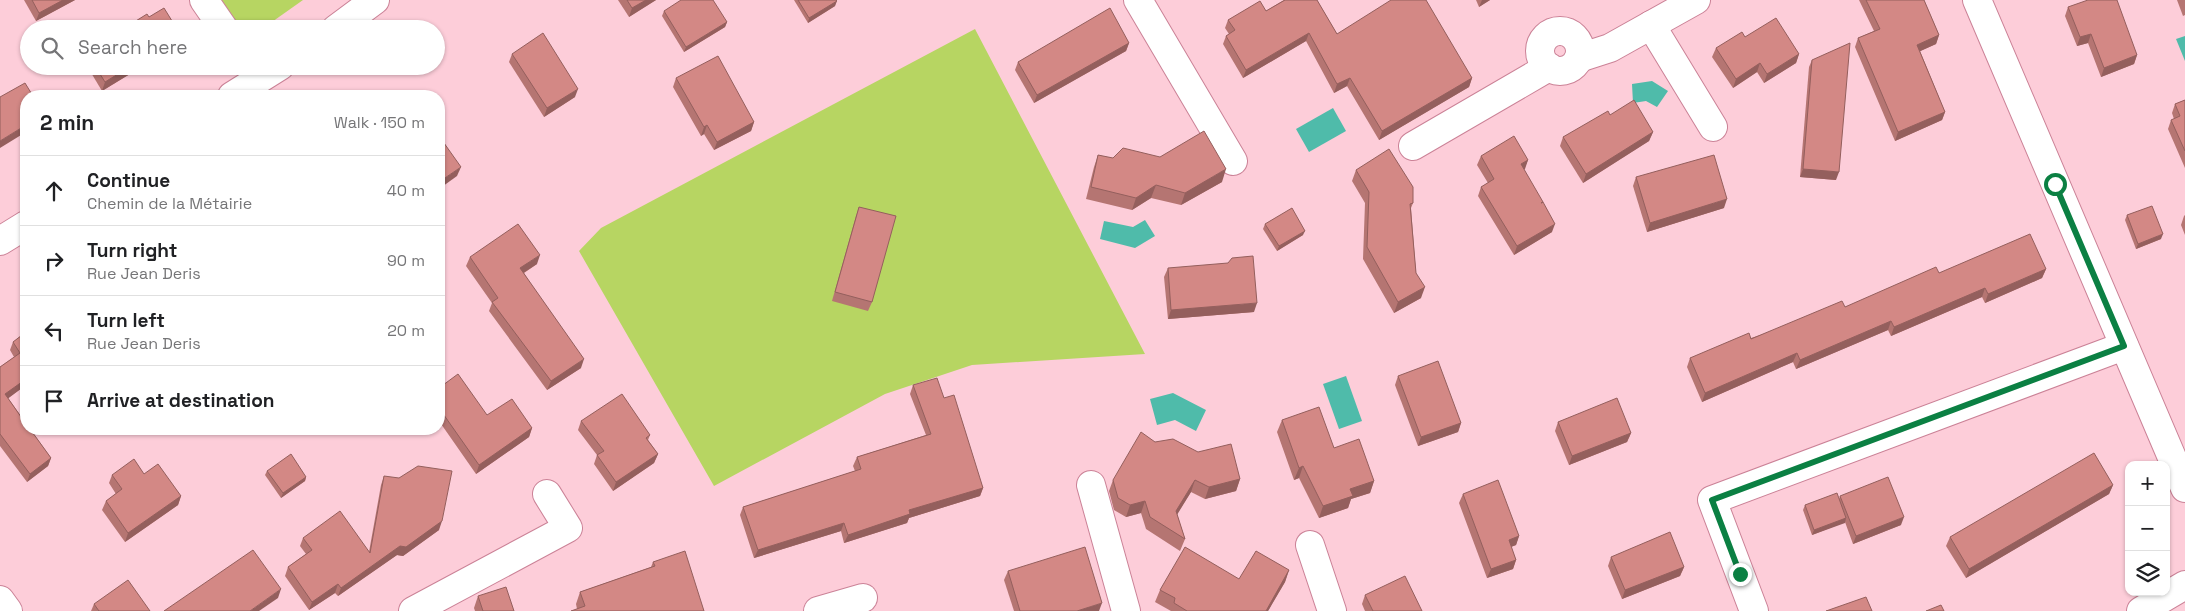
<!DOCTYPE html>
<html lang="en">
<head>
<meta charset="utf-8">
<style>
	body { margin:0; font-family:"Space Grotesk",sans-serif; background:#f2f2f2; color:#202124 }
	.controls { position:absolute; right:15px; bottom:15px; display:grid; overflow:hidden; border-radius:10px; box-shadow:0 1px 4px #0004 }
	.controls button { width:45px; height:45px; display:grid; place-items:center; padding:0; border:0; border-bottom:1px solid #e0e0e0; background:#fff; color:#202124; font:25px sans-serif }
	.stop { position:absolute; width:15px; height:15px; margin:-11px; border:4px solid #0b8043; border-radius:50%; background:#fff }
	.stop.end { background:#0b8043; border-color:#fff; box-shadow:0 1px 5px #0008 }
	.list { margin:0; padding:0; list-style:none }
	h2 { display:flex; justify-content:space-between; align-items:center; height:65px; margin:0; padding:0 20px; font-size:21px }
	h2 small { font-size:16px; font-weight:400; color:#757577 }
	.list li { display:grid; grid-template-columns:32px 1fr auto; gap:15px; align-items:center; box-sizing:border-box; height:70px; padding:0 20px; border-top:1px solid #e0e0e0 }
	.list b { display:block; font-size:19px; white-space:nowrap }
	.list p { margin:0; font-size:16px; white-space:nowrap; color:#757577 }
	.list em { font-size:16px; font-style:normal; color:#757577 }
	.icon { flex:none; width:28px; height:28px; fill:none; stroke:currentColor; stroke-width:2; stroke-linecap:round; stroke-linejoin:round }
	.map { position:relative; flex:none; width:2185px; height:611px; overflow:hidden }
	.search { position:absolute; background:#fff; box-shadow:0 1px 4px #0004; left:20px; top:20px; width:425px; height:55px; display:flex; align-items:center; gap:12px; box-sizing:border-box; padding:0 18px; border-radius:28px; color:#757577; font-size:19px }
	.panel { position:absolute; background:#fff; box-shadow:0 1px 4px #0004; left:20px; top:90px; width:425px; height:345px; border-radius:20px }
	.map>svg:first-child { display:block }
	.green { fill:#b7d562 }
	.water { fill:#4fbbaa }
	.lines { fill:none; stroke-linecap:round; stroke-linejoin:round }
	.minor-casing { stroke:#cb8297; stroke-width:30 }
	.minor { stroke:#fff; stroke-width:28 }
	.wall { fill:#b57572 }
	.shaded-wall { fill:#945f5d }
	.building { fill:#d38885; stroke:#945f5d }
	.route { stroke:#0b8043; stroke-width:6 }
</style>
</head>
<body>
<div class="map">
<svg width="2185" height="611" viewBox="0 0 2185 611">
	<rect width="100%" height="100%" fill="#fdcdd9"/>
	<g class="green">
		<polygon points="219,0 303,0 262,29 238,29"/>
		<polygon points="975,29 1145,354 972,365 885,394 714,486 579,251 601,228"/>
	</g>
	<g class="water">
		<polygon points="2185,36 2185,61 2176,39"/>
		<polygon points="1652,81 1668,91 1657,107 1646,101 1633,103 1632,84"/>
		<polygon points="1333,108 1346,131 1309,152 1296,129"/>
		<polygon points="1145,220 1155,236 1135,248 1100,239 1104,221 1133,227"/>
		<polygon points="1346,376 1362,421 1339,429 1323,384"/>
		<polygon points="1173,393 1206,410 1196,431 1175,420 1157,425 1150,399"/>
	</g>
	<g class="lines">
		<defs>
			<g id="minor">
				<polyline points="204,0 224,29"/>
				<polyline points="1138,0 1233,161"/>
				<polyline points="1977,0 2185,488"/>
				<polyline points="1651,25 1713,127"/>
				<polyline points="336,29 375,0"/>
				<circle cx="1560" cy="51" r="20"/>
				<polyline points="1579,58 1610,48 1696,0"/>
				<polyline points="232,96 280,66"/>
				<polyline points="1413,146 1549,67"/>
				<polyline points="0,241 26,225"/>
				<polyline points="1091,485 1126,611"/>
				<polyline points="1310,545 1332,611"/>
				<polyline points="0,600 8,611"/>
				<polyline points="413,611 568,528 547,494"/>
				<polyline points="818,611 863,598"/>
				<polyline points="1754,611 1712,500 2124,346"/>
				<polyline points="2141,611 2185,585"/>
			</g>
		</defs>
		<use href="#minor" class="minor-casing"/>
		<use href="#minor" class="minor"/>
	</g>
	<g class="wall">
		<polygon points="24,0 75,0 36,21"/>
		<polygon points="618,0 656,0 629,17"/>
		<polygon points="794,0 836,0 835,6 808,23"/>
		<polygon points="1284,0 1317,0 1337,34 1472,78 1469,87 1379,140 1347,86 1334,93 1306,41 1243,78 1223,44 1226,36 1229,34 1225,28 1228,20 1266,11"/>
		<polygon points="1476,0 1490,0 1479,7"/>
		<polygon points="1859,0 1924,0 1939,35 1936,44 1920,51 1945,112 1942,120 1895,141 1855,47 1858,38 1874,31"/>
		<polygon points="2177,0 2185,0 2185,15 2183,16"/>
		<polygon points="2068,7 2137,55 2134,64 2101,77 2088,43 2077,46 2065,16"/>
		<polygon points="664,11 727,22 725,27 684,52 662,16"/>
		<polygon points="1745,37 1799,54 1796,63 1764,83 1757,72 1733,88 1712,57 1716,48"/>
		<polygon points="1129,43 1126,51 1034,103 1015,70 1018,62"/>
		<polygon points="512,54 575,97 544,117 509,62"/>
		<polygon points="1812,60 1836,180 1800,177 1809,67"/>
		<polygon points="87,66 143,66 102,91"/>
		<polygon points="676,78 754,122 751,131 714,150 704,134 701,136 673,87"/>
		<polygon points="2185,100 2185,168 2168,129 2171,120 2174,119 2172,113 2175,104"/>
		<polygon points="1610,115 1653,132 1649,141 1583,183 1560,146 1563,137"/>
		<polygon points="1098,155 1222,182 1181,205 1151,198 1132,210 1086,199 1094,167"/>
		<polygon points="1481,156 1528,160 1524,169 1552,232 1514,255 1478,196 1481,187 1488,183 1477,165"/>
		<polygon points="1356,170 1413,203 1411,208 1416,273 1421,298 1394,313 1363,259 1365,203 1352,181"/>
		<polygon points="1636,177 1724,208 1647,232 1633,186"/>
		<polygon points="859,207 872,302 868,311 832,301 856,216"/>
		<polygon points="2127,215 2161,239 2136,249 2125,220"/>
		<polygon points="2185,215 2185,235 2181,225 2184,216"/>
		<polygon points="1265,224 1303,235 1277,251 1263,229"/>
		<polygon points="470,257 537,264 524,273 581,368 547,390 489,311 492,303 466,266"/>
		<polygon points="1168,268 1254,312 1168,319 1164,277"/>
		<polygon points="2046,269 2042,278 1985,303 1982,297 1891,336 1888,330 1796,369 1793,362 1702,402 1687,367 1690,358 1845,307 1939,273"/>
		<polygon points="26,332 26,385 8,398 51,458 48,466 27,482 0,446 0,367 14,357 10,350 13,342"/>
		<polygon points="1398,376 1461,423 1458,432 1418,446 1395,385"/>
		<polygon points="913,385 944,398 983,488 980,496 909,518 907,523 844,543 841,531 754,558 740,515 743,507 855,471 853,466 857,457 926,435 910,394"/>
		<polygon points="439,388 487,415 532,428 529,437 476,474 439,421"/>
		<polygon points="1282,420 1334,448 1374,481 1370,493 1351,499 1348,508 1319,518 1299,478 1294,480 1277,432"/>
		<polygon points="581,421 650,435 648,440 658,454 654,463 613,491 594,464 597,455 578,430"/>
		<polygon points="1558,422 1631,433 1627,442 1569,465 1555,431"/>
		<polygon points="1155,442 1240,479 1236,491 1205,499 1191,492 1177,514 1185,539 1180,551 1146,529 1141,513 1126,517 1114,510 1109,491 1113,480"/>
		<polygon points="267,471 306,477 305,481 281,498 265,475"/>
		<polygon points="144,474 181,496 178,505 125,542 102,510 106,501 116,494 109,483 112,475"/>
		<polygon points="384,476 439,530 403,556 397,555 338,596 335,593 309,610 285,576 288,567 306,554 300,546 303,538 369,552 381,485"/>
		<polygon points="2113,485 2109,494 1966,578 1946,546 1950,537"/>
		<polygon points="1463,494 1519,536 1516,545 1511,547 1516,560 1513,569 1487,578 1459,503"/>
		<polygon points="1840,496 1901,525 1853,544 1845,522 1812,535 1803,510 1805,505 1839,499"/>
		<polygon points="1611,557 1684,567 1680,576 1622,599 1608,566"/>
		<polygon points="653,562 704,611 577,609 576,604 580,592 651,567"/>
		<polygon points="1289,570 1285,582 1268,611 1171,611 1155,602 1160,590 1239,579"/>
		<polygon points="1008,571 1099,611 1014,611 1004,580"/>
		<polygon points="1365,595 1422,611 1365,611 1362,604"/>
		<polygon points="478,596 514,611 475,611 474,608"/>
		<polygon points="94,604 150,611 91,611"/>
	</g>
	<g class="shaded-wall">
		<polygon points="63,0 75,0 36,21 39,13"/>
		<polygon points="646,0 656,0 629,17 632,8"/>
		<polygon points="1482,0 1490,0 1479,7"/>
		<polygon points="837,1 835,6 808,23 809,18"/>
		<polygon points="727,22 725,27 684,52 686,47"/>
		<polygon points="1309,33 1306,41 1243,78 1246,70"/>
		<polygon points="2091,34 2088,43 2077,46 2080,37"/>
		<polygon points="1939,35 1936,44 1914,54 1917,45"/>
		<polygon points="1129,43 1126,51 1034,103 1037,95"/>
		<polygon points="1799,54 1796,63 1764,83 1767,74"/>
		<polygon points="2137,55 2134,64 2101,77 2104,68"/>
		<polygon points="1760,63 1757,72 1733,88 1736,79"/>
		<polygon points="131,66 143,66 102,91 105,82"/>
		<polygon points="1350,78 1347,86 1334,93 1337,84"/>
		<polygon points="1472,78 1469,87 1379,140 1382,131"/>
		<polygon points="578,89 575,97 544,117 547,108"/>
		<polygon points="1945,112 1942,120 1895,141 1898,132"/>
		<polygon points="754,122 751,131 714,150 717,142"/>
		<polygon points="26,125 26,132 0,148 0,141"/>
		<polygon points="707,125 704,134 701,136 704,127"/>
		<polygon points="1653,132 1649,141 1583,183 1586,174"/>
		<polygon points="1528,160 1525,169 1518,173 1521,164"/>
		<polygon points="461,167 457,176 439,189 439,182"/>
		<polygon points="1226,169 1222,182 1181,205 1185,193"/>
		<polygon points="1803,169 1839,172 1836,180 1800,177"/>
		<polygon points="1156,185 1151,198 1132,210 1136,198"/>
		<polygon points="1727,199 1724,208 1647,232 1650,223"/>
		<polygon points="1555,224 1552,232 1514,255 1517,246"/>
		<polygon points="1305,231 1303,235 1277,251 1279,246"/>
		<polygon points="2163,234 2161,239 2136,249 2138,244"/>
		<polygon points="540,255 537,264 517,277 520,268"/>
		<polygon points="2046,269 2042,278 1985,303 1988,294"/>
		<polygon points="1425,287 1421,298 1394,313 1398,302"/>
		<polygon points="1985,288 1982,297 1891,336 1894,327"/>
		<polygon points="1257,303 1254,312 1168,319 1171,310"/>
		<polygon points="1891,321 1888,330 1796,369 1800,360"/>
		<polygon points="1797,353 1793,362 1702,402 1705,393"/>
		<polygon points="584,359 581,368 547,390 551,381"/>
		<polygon points="26,379 26,385 2,403 5,394"/>
		<polygon points="1461,423 1458,432 1418,446 1421,437"/>
		<polygon points="532,428 529,437 476,474 479,465"/>
		<polygon points="1631,433 1627,442 1569,465 1572,456"/>
		<polygon points="658,454 654,463 613,491 616,482"/>
		<polygon points="51,458 48,466 27,482 30,474"/>
		<polygon points="1303,466 1299,478 1294,480 1299,468"/>
		<polygon points="306,477 305,481 281,498 283,493"/>
		<polygon points="1240,479 1236,491 1205,499 1209,487"/>
		<polygon points="1195,480 1191,492 1172,523 1176,511"/>
		<polygon points="1374,481 1370,493 1351,499 1348,508 1319,518 1323,506 1350,489"/>
		<polygon points="2113,485 2109,494 1966,578 1969,569"/>
		<polygon points="983,488 980,496 909,518 907,523 844,543 848,535 909,510"/>
		<polygon points="181,496 178,505 125,542 128,533"/>
		<polygon points="1145,501 1141,513 1126,517 1130,505"/>
		<polygon points="1904,517 1901,525 1853,544 1856,536"/>
		<polygon points="1846,518 1845,523 1812,535 1814,530"/>
		<polygon points="442,521 439,530 403,556 397,555 338,596 341,588 400,546"/>
		<polygon points="844,523 841,531 754,558 758,550"/>
		<polygon points="1519,536 1516,545 1505,549 1509,540"/>
		<polygon points="1516,560 1513,569 1487,578 1491,569"/>
		<polygon points="1684,567 1680,576 1622,599 1625,590"/>
		<polygon points="1289,570 1285,582 1268,611 1266,611"/>
		<polygon points="338,584 335,593 309,610 312,602"/>
		<polygon points="281,589 278,598 259,611 250,611"/>
		<polygon points="1102,603 1099,611 1077,611"/>
	</g>
	<g class="building">
		<polygon points="32,0 63,0 39,13"/>
		<polygon points="627,0 646,0 632,8"/>
		<polygon points="681,0 713,0 727,22 686,47 664,11"/>
		<polygon points="798,0 836,0 837,1 809,18"/>
		<polygon points="1285,0 1317,0 1337,34 1391,0 1426,0 1472,78 1382,131 1350,78 1337,84 1309,33 1246,70 1226,36 1235,30 1228,20 1260,1 1266,11"/>
		<polygon points="1866,0 1924,0 1939,35 1917,45 1945,112 1898,132 1858,38 1880,29"/>
		<polygon points="2088,0 2117,0 2137,55 2104,68 2091,34 2080,37 2068,7"/>
		<polygon points="164,8 177,29 123,29 147,14 149,17"/>
		<polygon points="1110,8 1129,43 1037,95 1018,62"/>
		<polygon points="1776,18 1799,54 1767,74 1760,63 1736,79 1716,48 1742,32 1745,37"/>
		<polygon points="543,33 578,89 547,108 512,54"/>
		<polygon points="1850,43 1839,172 1803,169 1812,60"/>
		<polygon points="718,56 754,122 717,142 707,125 704,127 676,78"/>
		<polygon points="95,66 131,66 105,82"/>
		<polygon points="25,83 33,96 26,96 26,125 0,141 0,97"/>
		<polygon points="1634,100 1653,132 1586,174 1563,137 1608,111 1610,115"/>
		<polygon points="2185,100 2185,151 2171,120 2180,116 2175,104"/>
		<polygon points="1204,131 1226,169 1185,193 1156,185 1136,198 1091,187 1098,155 1113,158 1123,148 1160,157"/>
		<polygon points="439,136 461,167 439,182"/>
		<polygon points="1514,136 1528,160 1521,164 1543,202 1541,203 1543,202 1555,224 1517,246 1481,187 1494,179 1481,156"/>
		<polygon points="1389,149 1413,187 1413,203 1410,204 1416,273 1425,287 1398,302 1367,247 1369,192 1356,170"/>
		<polygon points="1714,155 1727,199 1650,223 1636,177"/>
		<polygon points="2152,206 2163,234 2138,244 2127,215"/>
		<polygon points="859,207 896,216 872,302 835,292"/>
		<polygon points="1292,208 1305,231 1279,246 1265,224"/>
		<polygon points="518,224 540,255 520,268 584,359 551,381 492,302 498,298 470,257"/>
		<polygon points="2030,234 2046,269 1988,294 1985,288 1894,327 1891,321 1800,360 1797,353 1705,393 1690,358 1749,333 1751,339 1842,301 1845,307 1936,267 1939,273"/>
		<polygon points="1253,256 1257,303 1171,310 1168,268 1228,263 1232,258"/>
		<polygon points="26,332 26,379 5,394 26,424 26,429 30,429 51,458 30,474 0,434 0,367 20,353 13,342"/>
		<polygon points="1438,361 1461,423 1421,437 1398,376"/>
		<polygon points="458,374 487,415 512,399 532,428 479,465 439,408 439,388"/>
		<polygon points="937,378 944,398 954,395 983,488 909,510 910,514 848,535 844,523 758,550 743,507 861,469 857,457 931,434 913,385"/>
		<polygon points="622,394 650,435 646,438 658,454 616,482 597,455 604,451 581,421"/>
		<polygon points="1617,398 1631,433 1572,456 1558,422"/>
		<polygon points="1319,407 1334,448 1359,439 1374,481 1350,489 1353,496 1323,506 1303,466 1299,468 1282,420"/>
		<polygon points="1141,432 1155,442 1173,439 1198,452 1231,444 1240,479 1209,487 1195,480 1176,511 1185,539 1150,517 1145,501 1130,505 1118,498 1113,480"/>
		<polygon points="2094,453 2113,485 1969,569 1950,537"/>
		<polygon points="291,454 306,477 283,493 267,471"/>
		<polygon points="134,459 144,474 158,464 181,496 128,533 106,501 122,489 112,475"/>
		<polygon points="418,466 452,471 442,521 406,547 400,546 341,588 338,584 312,602 288,567 312,550 303,538 340,511 370,553 384,476 399,478"/>
		<polygon points="1888,477 1904,517 1856,536 1840,496"/>
		<polygon points="1498,480 1519,536 1509,540 1516,560 1491,569 1463,494"/>
		<polygon points="1837,493 1846,518 1814,530 1805,505"/>
		<polygon points="1670,532 1684,567 1625,590 1611,557"/>
		<polygon points="1085,547 1102,603 1077,611 1020,611 1008,571"/>
		<polygon points="1185,547 1239,579 1256,551 1289,570 1266,611 1187,611 1174,603 1175,598 1160,590"/>
		<polygon points="253,550 281,589 250,611 164,611"/>
		<polygon points="685,551 704,611 571,611 585,606 580,592 655,566 653,562"/>
		<polygon points="1405,576 1422,611 1373,611 1365,595"/>
		<polygon points="128,580 150,611 99,611 94,604"/>
		<polygon points="506,587 514,611 483,611 478,596"/>
		<polygon points="1866,597 1872,611 1826,611"/>
		<polygon points="1941,605 1944,611 1926,611"/>
	</g>
	<g class="lines">
		<polyline class="route" points="1740,574 1712,500 2124,346 2055,184"/>
	</g>
</svg>
<div class="controls">
<button>+</button>
<button>−</button>
<button><svg class="icon" aria-label="layers" viewBox="0 0 24 24"><path d="M12 4l9 5-9 5-9-5zM3 14l9 5 9-5"/></svg></button>
</div>
<div class="stop" style="left:2055px;top:184px"></div>
<div class="stop end" style="left:1740px;top:574px"></div>
<div class="search"><svg class="icon" aria-label="search" viewBox="0 0 24 24"><circle cx="10" cy="10" r="6"/><path d="M15 15l6 6"/></svg>Search here</div>
<section class="panel">
<h2>2 min<small>Walk · 150 m</small></h2>
<ul class="list">
<li><svg class="icon" aria-label="ahead" viewBox="0 0 24 24"><path d="M12 20V5M6 11l6-6 6 6"/></svg><div><b>Continue</b><p>Chemin de la Métairie</p></div><em>40 m</em></li>
<li><svg class="icon" aria-label="right" viewBox="0 0 24 24"><path d="M7 20v-9h11M14 6l5 5-5 5"/></svg><div><b>Turn right</b><p>Rue Jean Deris</p></div><em>90 m</em></li>
<li><svg class="icon" aria-label="left" viewBox="0 0 24 24"><path d="M17 20v-9H6M10 6l-5 5 5 5"/></svg><div><b>Turn left</b><p>Rue Jean Deris</p></div><em>20 m</em></li>
<li><svg class="icon" aria-label="arrive" viewBox="0 0 24 24"><path d="M6 21V4h12l-3 4 3 4H6"/></svg><div><b>Arrive at destination</b></div></li>
</ul>
</section>
</div>
</body>
</html>
